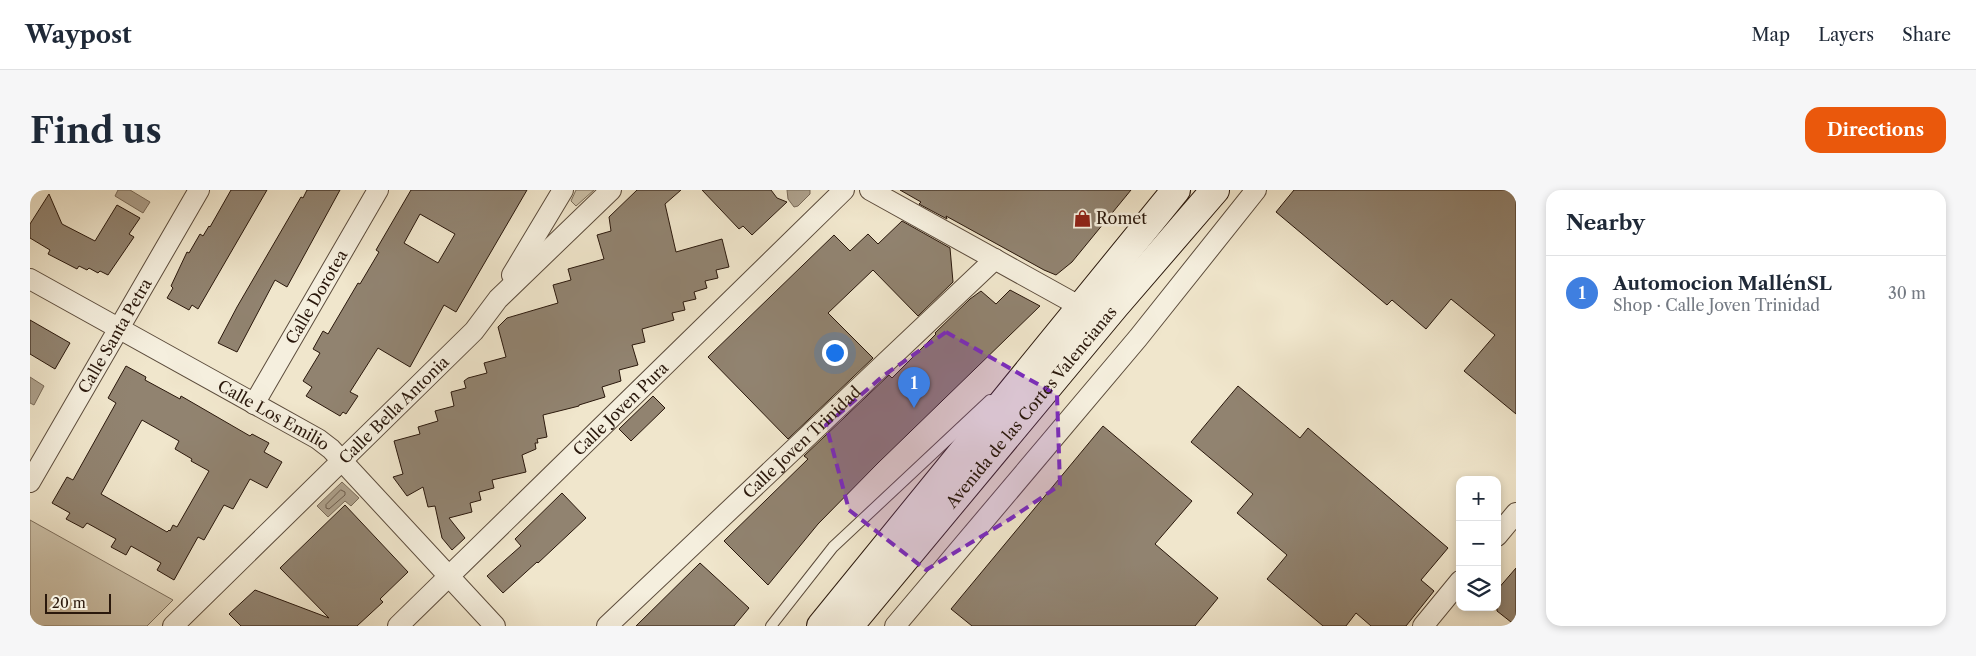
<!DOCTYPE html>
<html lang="en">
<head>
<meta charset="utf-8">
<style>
	body { margin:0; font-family:"Libre Caslon Text",serif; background:#f6f6f7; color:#1f2937 }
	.controls { position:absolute; right:15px; bottom:15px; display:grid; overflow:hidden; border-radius:10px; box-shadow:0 2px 8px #0003 }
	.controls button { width:45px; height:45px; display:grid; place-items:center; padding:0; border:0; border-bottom:1px solid #e0e1e3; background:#fff; color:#1f2937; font:25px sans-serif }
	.scale { position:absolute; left:15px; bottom:12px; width:66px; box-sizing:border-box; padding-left:5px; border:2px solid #2a180c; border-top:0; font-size:14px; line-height:18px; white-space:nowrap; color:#2a180c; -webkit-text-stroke:4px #f5efde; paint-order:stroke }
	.you { position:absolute; left:804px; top:162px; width:18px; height:18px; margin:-12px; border:4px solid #fff; border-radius:50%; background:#1a73e8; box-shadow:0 0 0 8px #1a73e833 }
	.badge { display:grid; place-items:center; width:32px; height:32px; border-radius:50%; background:#ea580c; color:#fff; font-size:16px; font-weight:700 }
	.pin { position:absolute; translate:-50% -41px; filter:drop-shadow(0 1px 2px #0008) }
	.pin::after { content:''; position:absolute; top:26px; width:18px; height:15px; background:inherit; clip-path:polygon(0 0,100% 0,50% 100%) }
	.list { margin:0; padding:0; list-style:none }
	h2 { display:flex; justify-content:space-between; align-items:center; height:65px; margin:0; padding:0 20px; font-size:21px }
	h2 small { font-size:16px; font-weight:400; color:#747a83 }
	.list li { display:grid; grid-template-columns:32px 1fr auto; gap:15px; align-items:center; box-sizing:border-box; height:75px; padding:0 20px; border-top:1px solid #e0e1e3 }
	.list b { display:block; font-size:19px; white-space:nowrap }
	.list p { margin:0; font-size:16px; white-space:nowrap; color:#747a83 }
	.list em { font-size:16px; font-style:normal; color:#747a83 }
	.icon { flex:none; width:28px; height:28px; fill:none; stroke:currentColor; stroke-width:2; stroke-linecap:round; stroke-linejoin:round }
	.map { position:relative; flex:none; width:1486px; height:436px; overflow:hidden; border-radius:15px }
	header { display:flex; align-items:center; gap:30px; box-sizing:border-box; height:70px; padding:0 25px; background:#fff; border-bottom:1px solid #e0e1e3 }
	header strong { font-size:24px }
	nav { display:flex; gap:28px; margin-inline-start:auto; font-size:18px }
	.intro { display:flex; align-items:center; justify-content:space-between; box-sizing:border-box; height:120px; padding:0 30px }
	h1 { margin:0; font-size:35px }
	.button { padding:12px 22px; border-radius:15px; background:#ea580c; color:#fff; font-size:18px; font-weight:700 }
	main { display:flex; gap:30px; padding:0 30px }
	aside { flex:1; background:#fff; border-radius:15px; box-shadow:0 2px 8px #0003 }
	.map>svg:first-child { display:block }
	.green { fill:#cec3ab; stroke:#7c6e5c }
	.water { fill:#ada08b; stroke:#796a58 }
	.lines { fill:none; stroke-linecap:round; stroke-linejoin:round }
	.shore { stroke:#6c5c4c; stroke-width:1 }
	.building { fill:#918370; stroke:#2a180c; fill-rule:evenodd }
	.service-casing { stroke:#5c4c3c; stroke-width:12 }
	.minor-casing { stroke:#5c4c3c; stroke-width:22 }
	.secondary-casing { stroke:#2a180c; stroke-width:30 }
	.service { stroke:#f5efde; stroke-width:10 }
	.minor { stroke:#f5efde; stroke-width:20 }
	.secondary { stroke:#f5efde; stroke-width:28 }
	.marked { fill:#7b2cbf; fill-opacity:0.2; stroke:#7b2cbf; stroke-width:4; stroke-dasharray:10 6; stroke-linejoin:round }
	.labels { text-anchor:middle; stroke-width:5; stroke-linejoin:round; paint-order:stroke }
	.poi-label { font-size:16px; fill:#2a180c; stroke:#f5efde; text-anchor:start }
	.street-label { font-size:16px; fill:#2a180c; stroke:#f5efde }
</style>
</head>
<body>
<header>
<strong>Waypost</strong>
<nav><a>Map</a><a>Layers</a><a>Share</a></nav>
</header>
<div class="intro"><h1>Find us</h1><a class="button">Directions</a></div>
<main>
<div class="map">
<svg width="1486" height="436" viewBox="0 0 1486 436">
	<rect width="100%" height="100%" fill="#f0e6cc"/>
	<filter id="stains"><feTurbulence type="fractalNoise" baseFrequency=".004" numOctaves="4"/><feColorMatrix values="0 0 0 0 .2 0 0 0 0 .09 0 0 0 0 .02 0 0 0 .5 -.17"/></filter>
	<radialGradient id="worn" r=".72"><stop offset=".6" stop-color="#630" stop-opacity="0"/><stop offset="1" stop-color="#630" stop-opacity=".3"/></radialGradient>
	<g class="green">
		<polygon points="546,0 564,0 546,16 541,11"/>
		<polygon points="0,330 143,410 117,436 0,436"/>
	</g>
	<g class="water">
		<polygon points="88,0 100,0 120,12 113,23 85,6"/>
		<polygon points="757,0 780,0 780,4 768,16 764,17 758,9"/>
		<polygon points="0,187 14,196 4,215 0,213"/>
		<polygon points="312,292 329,308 321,316 315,311 298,327 287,316"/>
	</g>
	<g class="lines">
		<polygon class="shore" points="311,300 315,302 315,305 299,319 296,318 296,315"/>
	</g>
	<g class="building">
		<polygon points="201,0 237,0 168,119 162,115 159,120 137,108 143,98 141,96 157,62 159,63 170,44 173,46 179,36 180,37"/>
		<polygon points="277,0 310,0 257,97 245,90 207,162 188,153 207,117 271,7 273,8"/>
		<path d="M381,0H497L426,122L414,115L380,177L348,158L320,202L328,206L316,224L313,222L310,226L276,206L282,197L273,191L290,163L283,159L293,141L298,144L328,93L330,94L349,62L346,60ZM390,24L425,44L408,73L374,53Z"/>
		<polygon points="607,0 651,0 635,14 646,62 692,49 699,77 686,80 688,88 675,91 677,98 664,102 666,109 653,112 655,120 642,123 644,130 612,139 615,152 602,155 608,175 589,180 591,191 572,197 575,207 549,215 549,216 513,225 517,247 507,249 508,253 505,253 506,259 492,265 496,282 462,290 464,298 449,302 451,310 440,313 442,322 419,328 435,348 422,360 412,348 405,316 398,317 393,297 377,306 363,287 373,284 364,251 390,244 388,237 408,231 405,221 424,216 421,202 436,198 434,191 438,188 457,183 454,173 476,167 468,137 477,128 528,113 523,95 541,90 538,79 574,69 567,45 581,41 579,27"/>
		<polygon points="672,0 741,0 747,8 757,12 722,45 713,36 709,39"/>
		<polygon points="870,0 1101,0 1042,72 1026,85 1014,80 916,26 917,29 889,14 891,12"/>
		<polygon points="1264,0 1486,0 1486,224 1434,181 1465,145 1421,109 1396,139 1362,110 1357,115 1246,22"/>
		<polygon points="19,4 32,34 65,51 87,15 110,28 99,44 104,47 78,85 70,81 68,83 59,78 57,80 49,76 47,79 18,64 20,60 0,48 0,34"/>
		<polygon points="872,31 920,58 923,92 888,126 843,80 798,123 843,168 758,249 678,167 804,45 820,61 838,44 848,54"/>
		<polygon points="980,100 1010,116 848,273 788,334 738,395 694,351 778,269 774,266 859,185 862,188 906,144 905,143 940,109 951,101 966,114"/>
		<polygon points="0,130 40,153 25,179 0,164"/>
		<path d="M96,176L116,187L115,190L150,209L151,206L220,246L222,244L239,253L234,262L252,272L237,298L220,289L203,319L194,315L174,350L168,347L144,390L127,380L131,373L101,356L96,365L81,357L86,349L57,333L53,338L36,329L40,323L22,313L37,287L43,290L86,213L78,208ZM112,230L149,251L145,259L162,269L161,271L179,281L147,337L143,335L140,341L139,340L137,342L71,304Z"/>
		<polygon points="1208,196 1270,248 1278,238 1418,358 1391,390 1404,401 1376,436 1341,436 1326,423 1316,436 1293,436 1237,389 1257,365 1207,323 1223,304 1161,252"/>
		<polygon points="623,206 635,218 601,251 589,239"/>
		<polygon points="1073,236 1162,311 1125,354 1188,408 1165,436 942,436 921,419"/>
		<polygon points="532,303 556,328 508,373 507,372 473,403 457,386 491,356 485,349"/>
		<polygon points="315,315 378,382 350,409 353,412 327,436 211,436 199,424 225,400 299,428 250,378"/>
		<polygon points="670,373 719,418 704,436 606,436"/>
		<polygon points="1486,378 1486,436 1467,421 1467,400"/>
	</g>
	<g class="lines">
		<defs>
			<polyline id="service" points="741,436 803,357 960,210"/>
			<g id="minor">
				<polyline points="840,0 1051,117"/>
				<polyline points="482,85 533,0"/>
				<path id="s1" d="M0,89L288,249L301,259L465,436"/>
				<path id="s2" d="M224,214L348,0"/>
				<path id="s3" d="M0,292L169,0"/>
				<polyline points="1467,346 1486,323"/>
				<path id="s4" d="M143,436L444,141L468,109L581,0"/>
				<path id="s5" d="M368,436L814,0"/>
				<path id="s6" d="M577,436L965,69"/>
				<polyline points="865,436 1108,148 1226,0"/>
				<polyline points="1393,436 1430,391"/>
			</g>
			<g id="secondary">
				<polyline points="791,436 1146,0"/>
				<path id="s7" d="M819,436L1085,116L1185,0"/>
			</g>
		</defs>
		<use href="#service" class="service-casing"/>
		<use href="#minor" class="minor-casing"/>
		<use href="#secondary" class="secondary-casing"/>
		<use href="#service" class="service"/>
		<use href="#minor" class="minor"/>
		<use href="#secondary" class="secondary"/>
	</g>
	<path class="marked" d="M916,142L1027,205L1030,295L980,329L896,380L819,320L796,235L853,186Z"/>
	<defs>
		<symbol id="shop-bare" viewBox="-9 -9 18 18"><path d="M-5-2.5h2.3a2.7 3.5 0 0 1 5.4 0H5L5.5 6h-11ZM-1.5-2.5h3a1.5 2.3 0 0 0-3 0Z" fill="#8f2418" stroke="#f5efde" stroke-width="2.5" paint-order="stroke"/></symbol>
	</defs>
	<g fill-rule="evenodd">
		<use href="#shop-bare" x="1040" y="16" width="25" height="25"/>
	</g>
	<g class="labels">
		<g class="poi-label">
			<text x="1066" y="34">Romet</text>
		</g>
		<g class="street-label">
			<text dy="6" stroke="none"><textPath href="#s2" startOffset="124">Calle Dorotea</textPath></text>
			<text dy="6" stroke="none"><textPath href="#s3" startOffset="169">Calle Santa Petra</textPath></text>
			<text dy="6" stroke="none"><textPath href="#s7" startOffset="285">Avenida de las Cortes Valencianas</textPath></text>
			<text dy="6" stroke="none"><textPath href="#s5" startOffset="311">Calle Joven Pura</textPath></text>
			<text dy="6" stroke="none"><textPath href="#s4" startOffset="309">Calle Bella Antonia</textPath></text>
			<text dy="6" stroke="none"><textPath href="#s1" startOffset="279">Calle Los Emilio</textPath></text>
			<text dy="6" stroke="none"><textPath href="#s6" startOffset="268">Calle Joven Trinidad</textPath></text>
		</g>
	</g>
	<rect width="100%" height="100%" filter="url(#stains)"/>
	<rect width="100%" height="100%" fill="url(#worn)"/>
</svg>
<div class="controls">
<button>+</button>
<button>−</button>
<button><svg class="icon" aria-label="layers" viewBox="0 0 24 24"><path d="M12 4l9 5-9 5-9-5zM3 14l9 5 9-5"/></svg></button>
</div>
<div class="scale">20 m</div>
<div class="you"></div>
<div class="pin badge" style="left:884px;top:218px;background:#3f7fe0">1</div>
</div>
<aside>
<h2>Nearby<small></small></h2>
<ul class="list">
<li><span class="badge" style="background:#3f7fe0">1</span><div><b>Automocion MallénSL</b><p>Shop · Calle Joven Trinidad</p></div><em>30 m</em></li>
</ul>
</aside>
</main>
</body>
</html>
